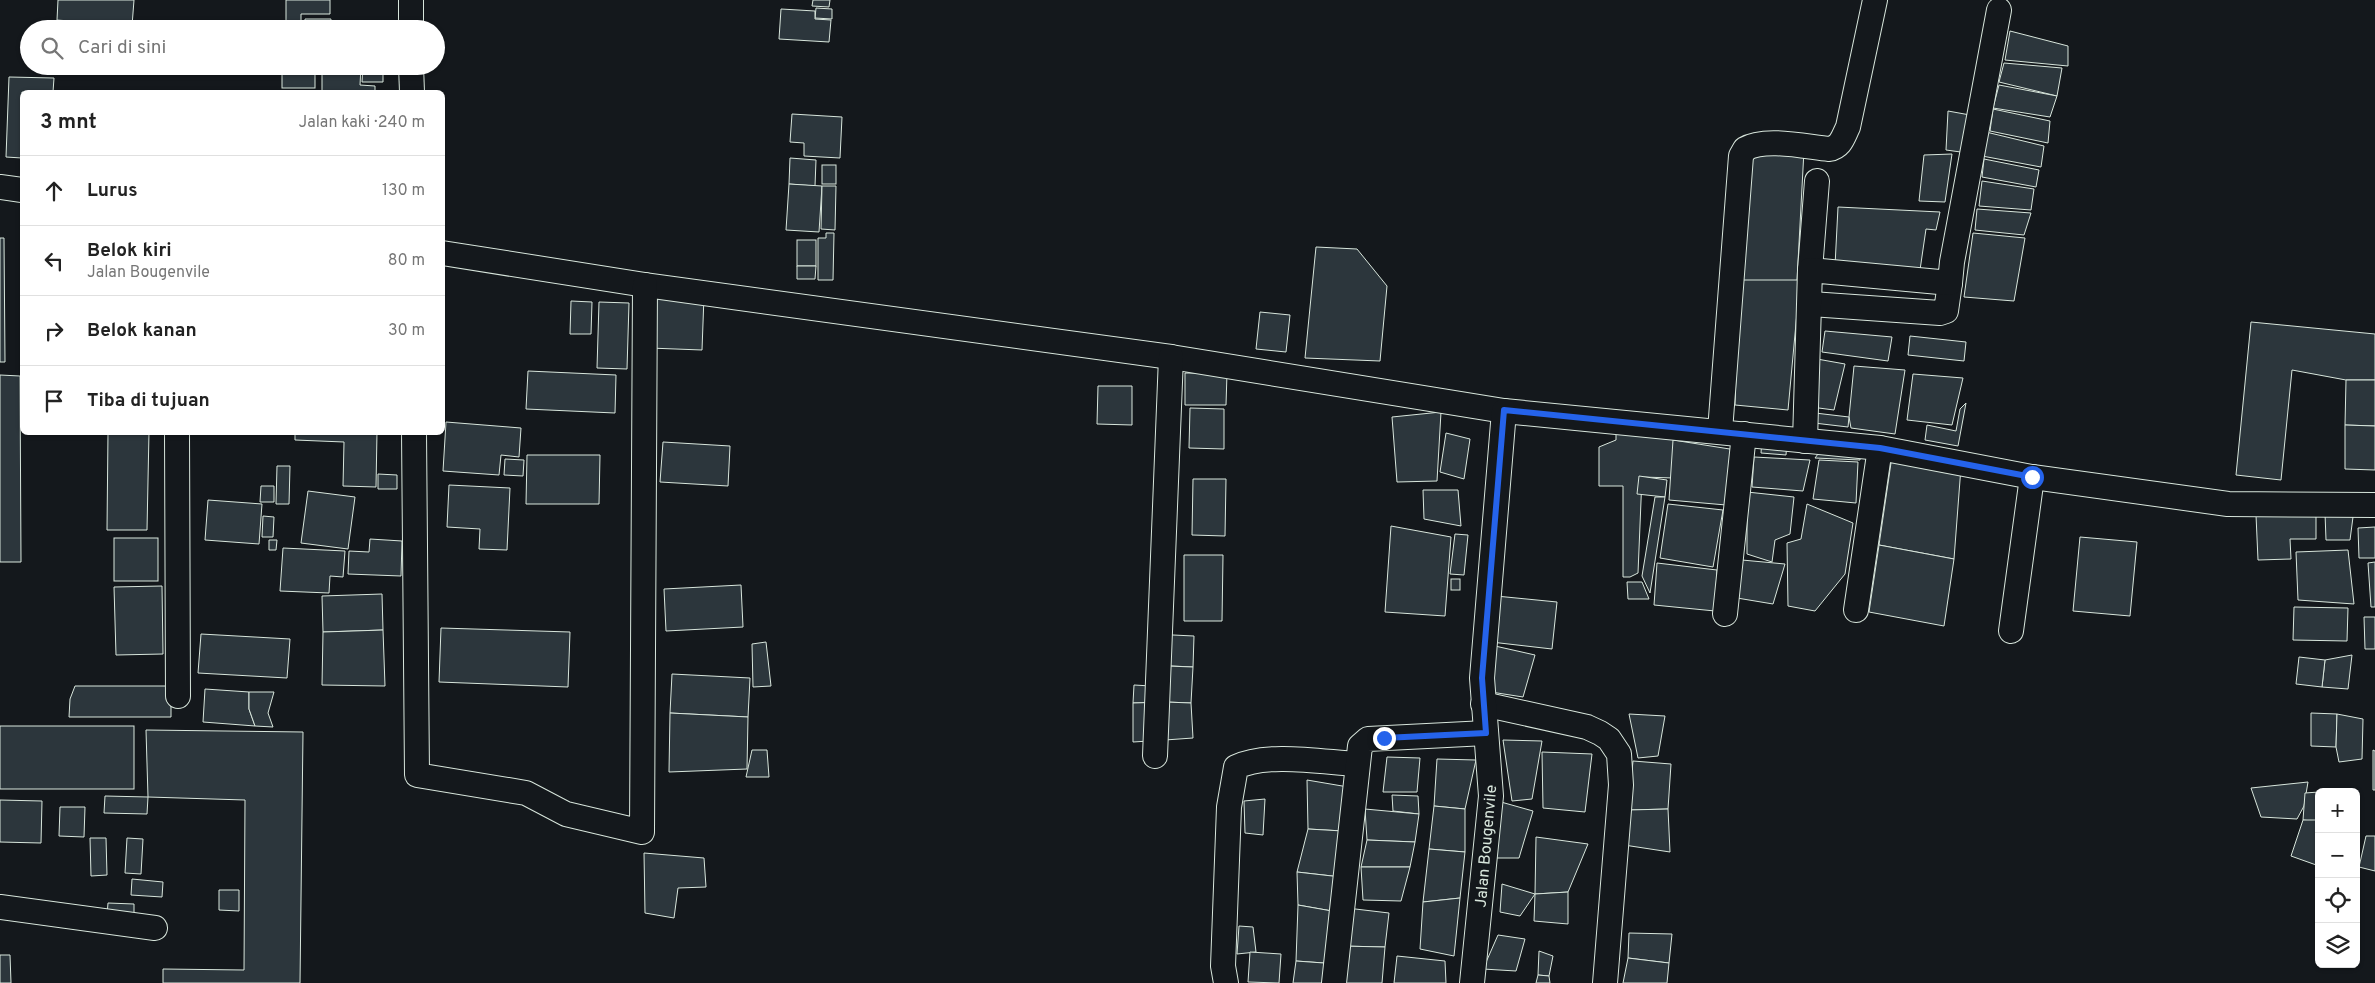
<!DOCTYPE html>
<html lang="id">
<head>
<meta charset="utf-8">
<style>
	body { margin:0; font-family:Overpass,sans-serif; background:#f2f2f2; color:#222 }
	.controls { position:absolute; right:15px; bottom:15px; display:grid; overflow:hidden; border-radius:8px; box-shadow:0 1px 4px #0004 }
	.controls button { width:45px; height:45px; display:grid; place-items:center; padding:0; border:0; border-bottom:1px solid #e0e0e0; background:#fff; color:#222; font:25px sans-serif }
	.stop { position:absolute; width:15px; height:15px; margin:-11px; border:4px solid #2563eb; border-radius:50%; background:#fff }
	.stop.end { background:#2563eb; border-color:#fff; box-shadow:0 1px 5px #0008 }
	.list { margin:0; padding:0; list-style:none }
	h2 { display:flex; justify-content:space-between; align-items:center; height:65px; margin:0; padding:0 20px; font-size:21px }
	h2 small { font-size:16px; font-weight:400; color:#767676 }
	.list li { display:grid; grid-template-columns:32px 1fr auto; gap:15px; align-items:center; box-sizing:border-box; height:70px; padding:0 20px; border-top:1px solid #e0e0e0 }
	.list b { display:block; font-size:19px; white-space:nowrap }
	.list p { margin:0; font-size:16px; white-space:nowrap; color:#767676 }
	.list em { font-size:16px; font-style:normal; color:#767676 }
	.icon { flex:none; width:28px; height:28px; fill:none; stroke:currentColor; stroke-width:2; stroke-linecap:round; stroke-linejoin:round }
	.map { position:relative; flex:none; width:2375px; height:983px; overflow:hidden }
	.search { position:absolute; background:#fff; box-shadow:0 1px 4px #0004; left:20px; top:20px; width:425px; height:55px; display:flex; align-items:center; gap:12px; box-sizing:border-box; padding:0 18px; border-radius:28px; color:#767676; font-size:19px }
	.panel { position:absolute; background:#fff; box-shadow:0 1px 4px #0004; left:20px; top:90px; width:425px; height:345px; border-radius:8px }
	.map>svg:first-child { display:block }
	.building { fill:#2c363c; stroke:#d8e6dc }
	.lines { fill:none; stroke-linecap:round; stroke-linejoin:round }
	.street-casing { stroke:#d8e6dc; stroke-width:26 }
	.street { stroke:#14181c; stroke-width:24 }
	.route { stroke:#2563eb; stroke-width:6 }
	.labels { text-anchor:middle; stroke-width:4; stroke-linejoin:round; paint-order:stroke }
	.street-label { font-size:16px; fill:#d8e6dc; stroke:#14181c }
</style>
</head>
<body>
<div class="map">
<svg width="2375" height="983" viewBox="0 0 2375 983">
	<rect width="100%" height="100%" fill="#14181c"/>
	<g class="building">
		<polygon points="58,0 134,0 132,26 57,20"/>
		<polygon points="286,0 330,0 330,14 301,14 301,29 286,29"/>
		<polygon points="813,0 830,0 829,7 812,6"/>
		<polygon points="816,8 832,9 832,19 815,18"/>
		<polygon points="781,9 815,11 815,19 831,20 829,42 779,39"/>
		<polygon points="305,19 331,19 330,29 305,29"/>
		<polygon points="2010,31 2068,46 2068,66 2005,60"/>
		<polygon points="2004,63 2062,68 2057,96 1999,82"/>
		<rect x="282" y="66" width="33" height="22"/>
		<polygon points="322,66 361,66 360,85 375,86 375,92 322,92"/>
		<polygon points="363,66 383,66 383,82 362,82"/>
		<polygon points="9,77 54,78 53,92 22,92 22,158 6,157"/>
		<polygon points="1999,85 2057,96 2050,117 1993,108"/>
		<polygon points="1993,109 2050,121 2048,143 1990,131"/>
		<polygon points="1948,111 1970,115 1968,153 1946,150"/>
		<polygon points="792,114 842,117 840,158 804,156 804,143 790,142"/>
		<polygon points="1986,132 2044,146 2041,167 1982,156"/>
		<polygon points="1748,150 1804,150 1797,281 1743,282"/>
		<polygon points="1952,154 1945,202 1919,201 1924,155"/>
		<polygon points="790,158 816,160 815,186 789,184"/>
		<polygon points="1984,159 2039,170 2036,187 1982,177"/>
		<rect x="822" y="165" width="14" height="19"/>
		<polygon points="1982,181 2034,189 2031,210 1979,206"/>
		<polygon points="789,184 822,186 819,232 786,230"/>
		<polygon points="822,186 836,186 835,230 821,229"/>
		<polygon points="1838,207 1940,212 1936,230 1926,229 1920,270 1835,266"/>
		<polygon points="1977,209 2031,213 2024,235 1975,230"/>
		<polygon points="826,233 834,233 833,280 818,280 818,238 826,238"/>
		<polygon points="1973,233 2025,238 2014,301 1964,297"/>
		<polygon points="0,238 4,238 5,362 0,362"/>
		<rect x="797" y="240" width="19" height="26"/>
		<polygon points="1316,247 1357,249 1387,286 1380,361 1305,358"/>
		<polygon points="797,266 816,266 815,279 797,279"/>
		<polygon points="1739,280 1800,280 1788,410 1735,405"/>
		<polygon points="651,294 704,296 702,350 649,348"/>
		<polygon points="571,301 592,302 591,334 570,334"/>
		<polygon points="599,302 629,303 627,369 597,368"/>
		<polygon points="1260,312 1290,315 1286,352 1256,349"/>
		<polygon points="2251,322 2375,334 2375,380 2346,380 2292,370 2281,480 2236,475"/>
		<polygon points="1825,331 1892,337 1888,361 1822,352"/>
		<polygon points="1910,336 1966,342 1964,361 1908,355"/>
		<polygon points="1817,359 1845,364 1834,410 1811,407"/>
		<polygon points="1854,366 1905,370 1895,434 1851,428 1849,417"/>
		<polygon points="528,371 616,375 615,413 526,409"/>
		<polygon points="1185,373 1227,373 1226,405 1185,405"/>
		<polygon points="1913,374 1963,378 1952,425 1907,420"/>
		<polygon points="0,375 20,376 21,562 0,562"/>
		<polygon points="2346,380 2375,380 2375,426 2345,425"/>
		<polygon points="1098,386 1132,386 1132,425 1097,424"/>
		<polygon points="1966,403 1958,446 1925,440 1927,425 1956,431 1960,409"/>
		<polygon points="1190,408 1224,409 1224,449 1189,448"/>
		<polygon points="1441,412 1437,481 1397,482 1392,417"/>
		<polygon points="1815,413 1849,417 1848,427 1814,423"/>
		<polygon points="446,422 521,428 519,457 501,455 499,475 443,471"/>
		<polygon points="2345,425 2375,426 2375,470 2345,469"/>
		<polygon points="1616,431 1676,434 1674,478 1642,477 1638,573 1630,577 1623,577 1623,486 1599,486 1599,447 1616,440"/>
		<polygon points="108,432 149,432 147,530 107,530"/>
		<polygon points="295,432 377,432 376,487 343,486 344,442 295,440"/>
		<polygon points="1446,433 1470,439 1464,479 1440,472"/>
		<polygon points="1762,439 1787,441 1786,455 1761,453"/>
		<polygon points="1673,440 1736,450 1726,505 1669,500"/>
		<polygon points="663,442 730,446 728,486 660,482"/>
		<polygon points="1861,450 1860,460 1815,458 1818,454"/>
		<polygon points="527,455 600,455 599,504 526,504"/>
		<polygon points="1892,456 1961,467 1954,559 1879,545"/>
		<polygon points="1754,457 1810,460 1803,491 1752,487"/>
		<polygon points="505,459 524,460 523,476 504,475"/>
		<polygon points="1819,460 1858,462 1856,503 1813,499"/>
		<polygon points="277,466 290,466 289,504 276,504"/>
		<polygon points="378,474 397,475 397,489 378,489"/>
		<polygon points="1639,476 1667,480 1665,497 1637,494"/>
		<polygon points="1193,479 1226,479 1225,536 1192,535"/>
		<polygon points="449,485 510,488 507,550 479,549 480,529 447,527"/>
		<polygon points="261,486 274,486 274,502 260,502"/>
		<polygon points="1423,490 1458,490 1461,526 1424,519"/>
		<polygon points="308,491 355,497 348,549 301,543"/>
		<polygon points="1747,492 1794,497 1790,534 1775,540 1772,562 1747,554"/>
		<polygon points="1655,497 1665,497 1650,593 1642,576"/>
		<polygon points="208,500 262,504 259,544 205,540"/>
		<polygon points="1668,504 1723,510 1713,567 1660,558"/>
		<polygon points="1807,504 1853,523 1845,574 1815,611 1788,606 1787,543 1801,539"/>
		<polygon points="2316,513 2316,539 2290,539 2291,559 2258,560 2256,515"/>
		<polygon points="2325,513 2353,517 2350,540 2326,540"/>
		<polygon points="263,516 274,517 273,537 262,537"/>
		<polygon points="1391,526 1451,537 1445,616 1385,612"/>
		<polygon points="2375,527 2375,558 2359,558 2358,528"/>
		<polygon points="1455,534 1468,535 1464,575 1450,574"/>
		<polygon points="2080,537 2137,542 2130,616 2073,611"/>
		<rect x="114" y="538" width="44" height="43"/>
		<polygon points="370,539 402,541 401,576 348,574 349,551 369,552"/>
		<polygon points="269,540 277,540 276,550 269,550"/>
		<polygon points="1879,545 1954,559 1944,626 1869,612"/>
		<polygon points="283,548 345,551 343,577 330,576 329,593 280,591"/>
		<polygon points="2348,550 2354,604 2298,600 2296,552"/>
		<polygon points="1184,555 1223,555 1222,621 1184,621"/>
		<polygon points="1742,560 1785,564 1773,604 1737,598"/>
		<polygon points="2375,562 2375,607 2371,607 2368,563"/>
		<polygon points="1657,563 1717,570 1715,611 1654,605"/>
		<rect x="1451" y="579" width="9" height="11"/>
		<polygon points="1627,582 1642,582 1649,599 1628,599"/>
		<polygon points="741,585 743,627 666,631 664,589"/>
		<polygon points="162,586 163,654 116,655 114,587"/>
		<polygon points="382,594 383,630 323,632 322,596"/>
		<polygon points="1496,596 1557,602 1552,649 1491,642"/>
		<polygon points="2294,607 2348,608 2347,641 2293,640"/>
		<polygon points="2364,617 2375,617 2375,649 2365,649"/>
		<polygon points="441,628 570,632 568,687 439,682"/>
		<polygon points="383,630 385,686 322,685 323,632"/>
		<polygon points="201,634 290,639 287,678 198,673"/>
		<polygon points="1152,634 1194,636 1193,667 1151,665"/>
		<polygon points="766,642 771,686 753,687 752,644"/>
		<polygon points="1495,646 1535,655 1523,697 1491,692"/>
		<polygon points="2352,655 2348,689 2322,687 2325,660"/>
		<polygon points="2299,657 2325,660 2322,687 2296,684"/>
		<polygon points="1167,666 1193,667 1191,703 1166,702"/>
		<polygon points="672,674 750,678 748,717 670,713"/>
		<polygon points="1134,685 1151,686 1166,702 1133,703"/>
		<polygon points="75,686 171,686 171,717 69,717 70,699"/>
		<polygon points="205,689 249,692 249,709 255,726 203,722"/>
		<polygon points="249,692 274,692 268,713 273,727 255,726 249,709"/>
		<polygon points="1166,702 1165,740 1133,742 1133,703"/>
		<polygon points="1166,702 1191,703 1193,738 1165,740"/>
		<polygon points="670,713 748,717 747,769 669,772"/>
		<polygon points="2311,713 2337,714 2336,747 2311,746"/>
		<polygon points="1629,714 1665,716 1658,756 1638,758"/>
		<polygon points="2337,714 2363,719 2362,759 2339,762 2336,747"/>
		<rect x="0" y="726" width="134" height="63"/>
		<polygon points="146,730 303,732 300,983 163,983 163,969 244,970 245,800 148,797"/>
		<polygon points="1503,740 1542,741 1532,799 1512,801"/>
		<polygon points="752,750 767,750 769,777 746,777"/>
		<polygon points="2373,750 2375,751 2375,790 2373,790"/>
		<polygon points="1542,752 1592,754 1585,812 1543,808"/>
		<polygon points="1387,757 1420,758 1417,792 1383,792"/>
		<polygon points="1437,759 1476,760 1465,809 1434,806"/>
		<polygon points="1633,761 1671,764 1668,809 1628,810"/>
		<polygon points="1307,780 1354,788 1343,831 1308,829"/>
		<polygon points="2308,782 2304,806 2297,819 2261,817 2251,788"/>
		<polygon points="2319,792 2319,822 2303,820 2305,793"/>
		<polygon points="1392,795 1418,796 1419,814 1393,811"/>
		<polygon points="105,796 148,797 147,814 104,813"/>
		<polygon points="1265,799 1263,835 1245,833 1244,801"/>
		<polygon points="0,800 42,801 41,843 0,842"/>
		<polygon points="1501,802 1533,811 1519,858 1495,858"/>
		<polygon points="1434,806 1465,809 1465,852 1429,849"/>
		<polygon points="60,807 85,807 84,837 59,836"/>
		<polygon points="1365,809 1419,814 1415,842 1367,840"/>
		<polygon points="1668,809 1670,852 1624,845 1628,810"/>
		<polygon points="2303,820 2319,820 2319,866 2291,856"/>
		<polygon points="1308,829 1343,831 1341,877 1297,872"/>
		<polygon points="2366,836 2375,836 2375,871 2359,867"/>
		<polygon points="1536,837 1588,844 1568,892 1535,894"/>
		<polygon points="90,838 106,838 107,875 91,876"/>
		<polygon points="127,838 143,839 141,874 125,873"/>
		<polygon points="1367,840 1415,842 1410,867 1361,867"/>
		<polygon points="1429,849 1465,852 1460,898 1423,902"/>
		<polygon points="644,853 704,858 706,887 678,888 674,918 645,913"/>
		<polygon points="1361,867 1410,867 1401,901 1363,900"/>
		<polygon points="1297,872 1341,877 1332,911 1298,905"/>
		<polygon points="132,879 163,882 162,897 131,895"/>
		<polygon points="1502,884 1535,894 1520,916 1500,912"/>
		<polygon points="219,890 239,890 239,911 219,910"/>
		<polygon points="1568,892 1568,924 1534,921 1535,894"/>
		<polygon points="1460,898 1454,956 1420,949 1423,902"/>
		<polygon points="108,903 134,904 134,916 107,915"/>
		<polygon points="1298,905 1332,911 1324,963 1296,961"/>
		<polygon points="1347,908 1389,913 1385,947 1341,946"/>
		<polygon points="1239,926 1253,927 1256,952 1237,954"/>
		<polygon points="1629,933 1672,934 1669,963 1628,958"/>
		<polygon points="1498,935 1525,939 1516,971 1483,969"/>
		<polygon points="1341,946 1385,947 1382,983 1338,983"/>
		<polygon points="1539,951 1553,956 1549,976 1538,975"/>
		<polygon points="1250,952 1281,954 1279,983 1248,982"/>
		<polygon points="0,955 10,955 11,983 0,983"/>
		<polygon points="1397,956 1445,961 1446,983 1394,983"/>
		<polygon points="1628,958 1669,963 1667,983 1623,983"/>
		<polygon points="1296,961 1324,963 1325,983 1293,983"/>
		<polygon points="1538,975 1549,976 1550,983 1536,983"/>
	</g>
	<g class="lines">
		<defs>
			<g id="street">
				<polyline points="411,0 411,29"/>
				<polyline points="411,66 412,92"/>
				<polyline points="0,187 22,190"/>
				<polyline points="442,253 645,285 1171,357 1504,411 1880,448 2032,477 2228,504 2375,505"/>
				<polyline points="1810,270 1817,181"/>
				<polyline points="1811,304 1940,313 1946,311 1950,283"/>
				<path d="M1720,431L1741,156L1745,149C1765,137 1807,147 1829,149C1841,147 1843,137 1848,127L1875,0"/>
				<polyline points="177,432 178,696"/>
				<polyline points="414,432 417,775 526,793 566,814 642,832 645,285"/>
				<polyline points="1805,441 1810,270 1950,283 1952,262 1999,10"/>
				<polyline points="1856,610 1880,448"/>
				<polyline points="1725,614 1744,434"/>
				<polyline points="2011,631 2032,477"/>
				<polyline points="1483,704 1587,727 1600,733 1609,739 1619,754 1621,785 1605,983"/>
				<polyline points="1155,756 1171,357"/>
				<polyline points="0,907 155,928"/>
				<path d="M1226,983L1223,966L1229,807L1236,767C1268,752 1322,762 1357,764"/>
				<polyline points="1334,983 1360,746 1368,739 1486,733"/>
				<polyline points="1472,983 1491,796 1482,678 1504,411"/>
			</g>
		</defs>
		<use href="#street" class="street-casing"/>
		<use href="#street" class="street"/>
	</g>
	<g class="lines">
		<polyline class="route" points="1384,738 1486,733 1482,678 1504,410 1880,448 2032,477"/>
	</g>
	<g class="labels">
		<g class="street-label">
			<text transform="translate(1485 846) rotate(-85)" y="6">Jalan Bougenvile</text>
		</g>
	</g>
</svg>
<div class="controls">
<button>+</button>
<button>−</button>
<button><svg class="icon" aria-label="locate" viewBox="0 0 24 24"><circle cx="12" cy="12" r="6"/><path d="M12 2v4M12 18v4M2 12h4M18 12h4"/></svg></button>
<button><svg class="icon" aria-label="layers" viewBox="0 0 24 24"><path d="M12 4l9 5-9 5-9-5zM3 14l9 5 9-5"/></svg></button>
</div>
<div class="stop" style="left:2032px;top:477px"></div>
<div class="stop end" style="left:1384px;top:738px"></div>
<div class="search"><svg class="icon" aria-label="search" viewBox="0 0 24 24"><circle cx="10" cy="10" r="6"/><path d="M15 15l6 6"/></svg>Cari di sini</div>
<section class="panel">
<h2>3 mnt<small>Jalan kaki · 240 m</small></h2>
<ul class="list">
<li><svg class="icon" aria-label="ahead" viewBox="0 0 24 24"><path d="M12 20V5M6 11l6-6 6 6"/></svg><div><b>Lurus</b></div><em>130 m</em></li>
<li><svg class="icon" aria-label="left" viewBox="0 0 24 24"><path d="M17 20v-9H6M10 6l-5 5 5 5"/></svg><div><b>Belok kiri</b><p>Jalan Bougenvile</p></div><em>80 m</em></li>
<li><svg class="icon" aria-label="right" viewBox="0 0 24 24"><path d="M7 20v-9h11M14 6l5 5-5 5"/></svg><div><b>Belok kanan</b></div><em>30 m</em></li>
<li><svg class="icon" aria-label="arrive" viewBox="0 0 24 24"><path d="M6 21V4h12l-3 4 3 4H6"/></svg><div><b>Tiba di tujuan</b></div></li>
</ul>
</section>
</div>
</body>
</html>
